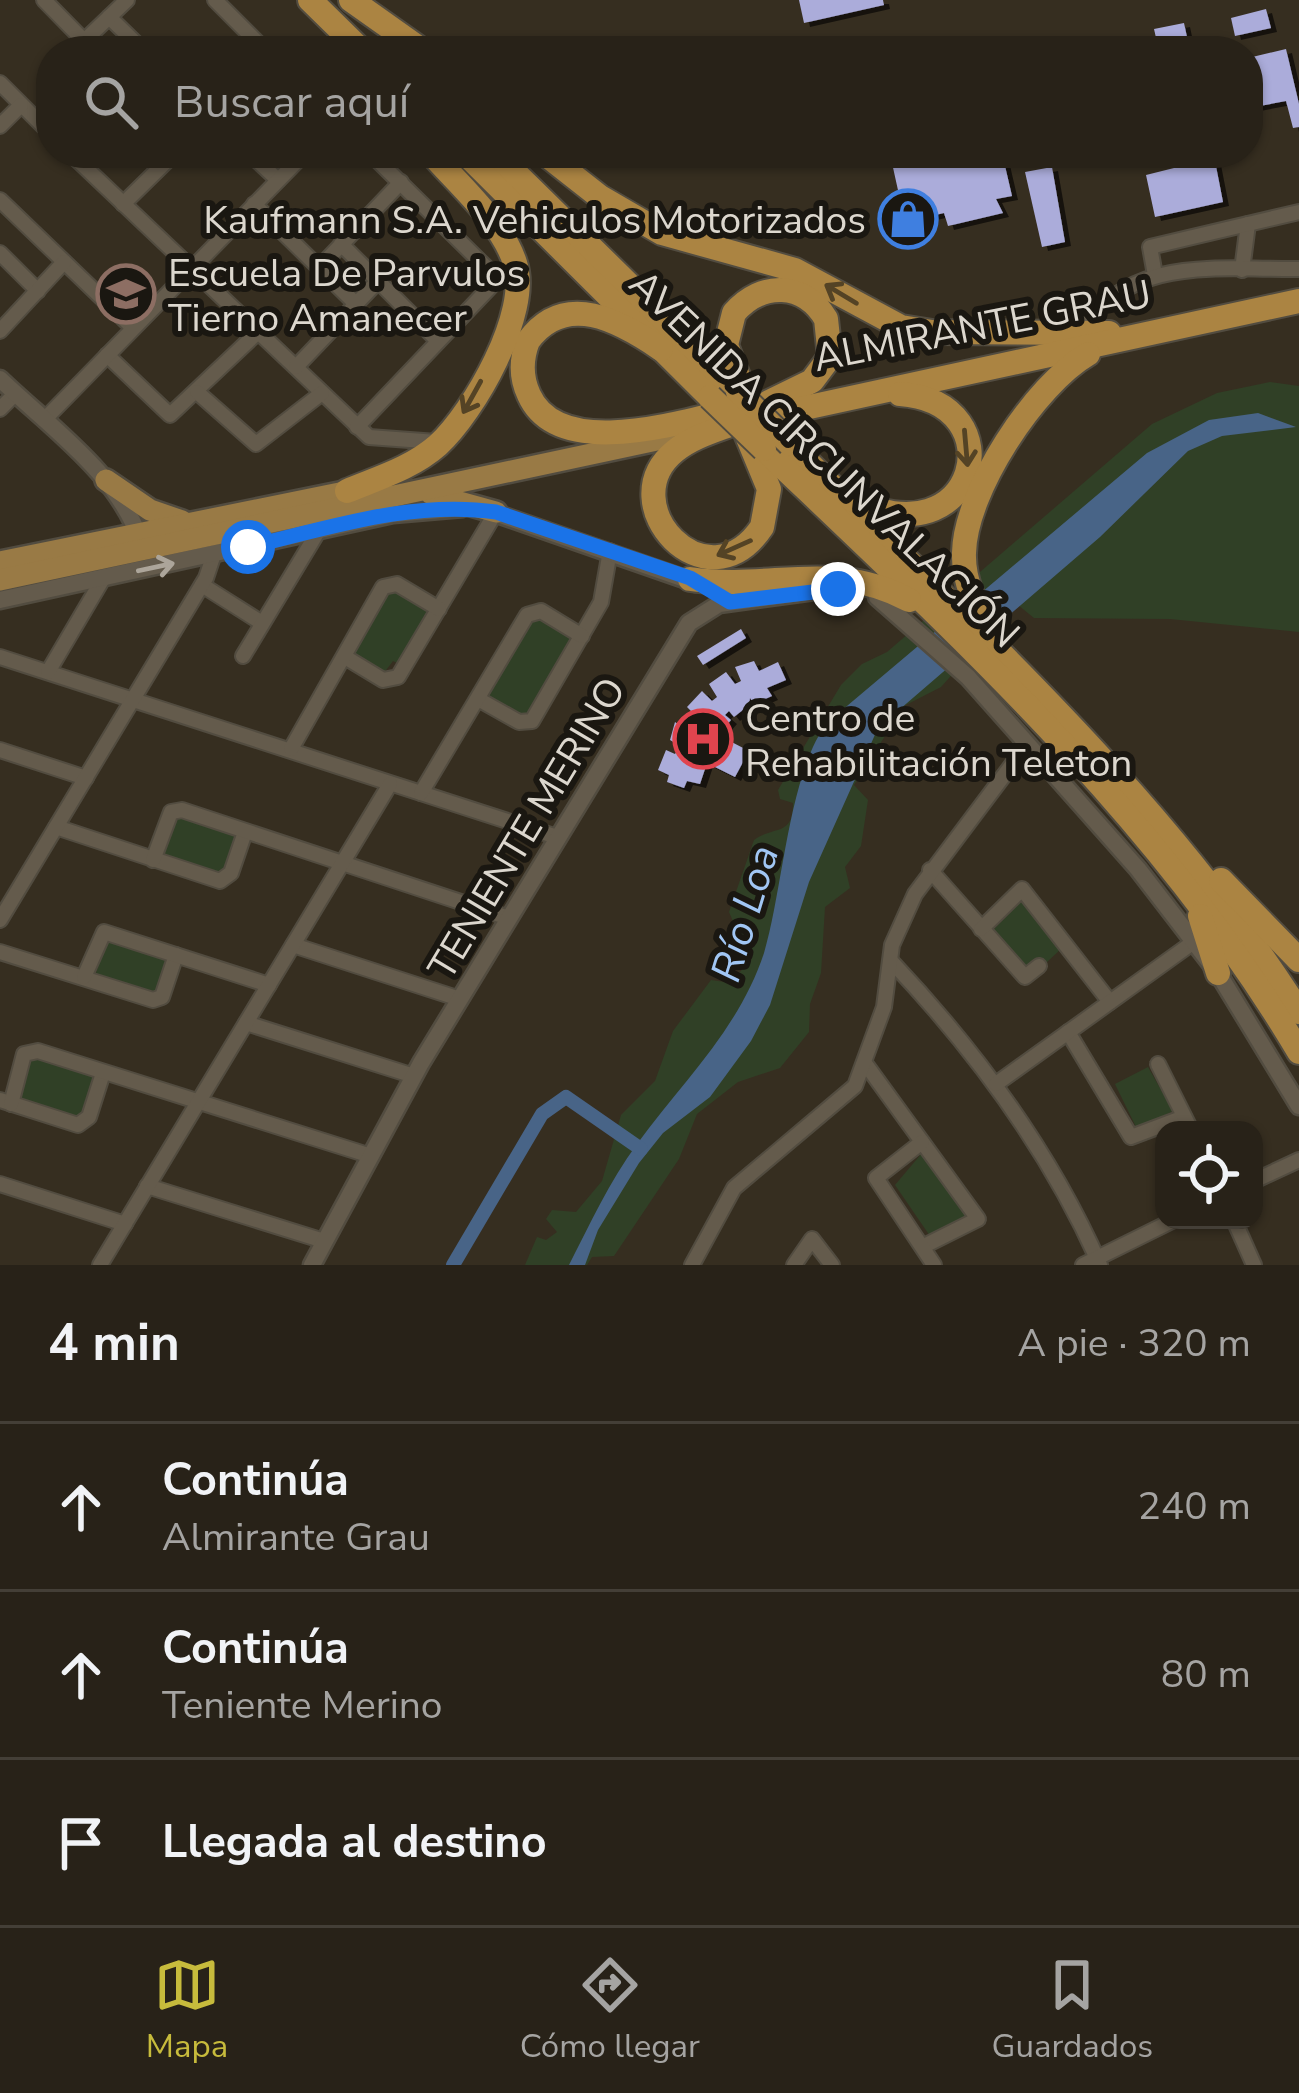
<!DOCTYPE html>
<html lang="es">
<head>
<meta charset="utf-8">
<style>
	body { margin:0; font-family:"Nunito Sans",sans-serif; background:#342f25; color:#f1f3f6 }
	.controls { position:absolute; right:36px; bottom:36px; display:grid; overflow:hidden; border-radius:24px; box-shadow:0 3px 9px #0004 }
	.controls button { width:108px; height:108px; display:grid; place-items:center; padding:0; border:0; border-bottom:3px solid #443f37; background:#282218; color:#f1f3f6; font:60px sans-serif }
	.stop { position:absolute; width:36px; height:36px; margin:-27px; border:9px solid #1a73e8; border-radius:50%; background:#fff }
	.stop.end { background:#1a73e8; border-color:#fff; box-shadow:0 3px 12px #0008 }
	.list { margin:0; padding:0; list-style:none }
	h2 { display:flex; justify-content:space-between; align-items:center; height:156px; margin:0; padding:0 48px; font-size:51px }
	h2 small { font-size:39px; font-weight:400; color:#a5a4a2 }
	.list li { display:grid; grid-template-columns:78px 1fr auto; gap:36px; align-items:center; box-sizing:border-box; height:168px; padding:0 48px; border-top:3px solid #443f37 }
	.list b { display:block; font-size:45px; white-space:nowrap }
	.list p { margin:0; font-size:39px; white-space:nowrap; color:#a5a4a2 }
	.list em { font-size:39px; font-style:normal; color:#a5a4a2 }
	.icon { flex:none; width:66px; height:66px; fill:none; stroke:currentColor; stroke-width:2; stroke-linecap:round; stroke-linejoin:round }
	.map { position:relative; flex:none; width:1299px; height:1265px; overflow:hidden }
	.search { position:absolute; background:#282218; box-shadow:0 3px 9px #0004; left:36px; right:36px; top:36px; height:132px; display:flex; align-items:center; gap:30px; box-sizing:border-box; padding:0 42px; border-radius:48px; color:#a5a4a2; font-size:45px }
	.sheet { height:660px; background:#282218 }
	nav { display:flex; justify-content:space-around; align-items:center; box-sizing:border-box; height:168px; border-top:3px solid #443f37; background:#282218; font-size:33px; color:#a5a4a2 }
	nav a { display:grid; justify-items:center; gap:6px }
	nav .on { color:#c7bb3c }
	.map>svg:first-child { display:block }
	.green { fill:#304026 }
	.water { fill:#486487 }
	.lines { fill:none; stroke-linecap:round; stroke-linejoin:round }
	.canal { stroke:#486487; stroke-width:14 }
	.building { fill:#abacda; filter:url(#shadow) }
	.minor-casing { stroke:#524c40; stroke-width:18 }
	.tertiary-casing { stroke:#524c40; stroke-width:21 }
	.primary-casing { stroke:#524c40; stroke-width:26 }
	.trunk-casing { stroke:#524c40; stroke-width:28 }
	.minor { stroke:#645b4c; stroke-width:14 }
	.tertiary { stroke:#645b4c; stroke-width:16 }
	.primary { stroke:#997a45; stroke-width:21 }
	.trunk { stroke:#ab8442; stroke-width:24 }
	.trunk-bridge-casing { stroke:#524c40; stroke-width:28; stroke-linecap:butt }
	.trunk-bridge { stroke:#ab8442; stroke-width:24 }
	.oneway { stroke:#544325 }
	.oneway2 { stroke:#aca59a }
	.route { stroke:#1a73e8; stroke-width:15 }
	.labels { text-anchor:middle; stroke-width:12; stroke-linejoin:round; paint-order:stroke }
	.poi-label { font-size:39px; fill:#dcd7ce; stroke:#1a1711; text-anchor:start }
	.street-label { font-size:39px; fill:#dcd7ce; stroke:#1a1711 }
	.water-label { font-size:42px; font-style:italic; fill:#a1c6f4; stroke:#1a1711 }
</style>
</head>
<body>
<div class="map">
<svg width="1299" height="1265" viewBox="0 0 1299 1265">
	<defs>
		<filter id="shadow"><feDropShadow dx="6" dy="4" stdDeviation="0" flood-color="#0009"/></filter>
	</defs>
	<rect width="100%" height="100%" fill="#362e20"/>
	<g class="green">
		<path d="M1270,382L1299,386V632L1170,619L1034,618L1018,605L1043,585L1027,591L941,687L904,706L854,785L868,800L861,846L845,867L850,888L825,907L821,973L810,1004L809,1032L780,1068L738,1082L697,1114L679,1159L614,1256L592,1257L587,1265H525L537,1237L546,1240L557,1232L546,1219L552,1210L576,1212L602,1181L621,1115L655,1081L673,1031L711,980L725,982L741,971L748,956L729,912L754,840C775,825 793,837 793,803L780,799L778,790L841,685L862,664L887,652L1152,424L1217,393Z"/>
		<polygon points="401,590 426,605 429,617 401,665 393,661 380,678 350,660 388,593"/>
		<polygon points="535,614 575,637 527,720 487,697"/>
		<polygon points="178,812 238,833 223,875 163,854"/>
		<polygon points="1022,901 1062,948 1046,963 1040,957 1026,969 992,931"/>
		<polygon points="107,939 167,959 155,995 95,976"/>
		<polygon points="31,1055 97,1075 83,1119 17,1098"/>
		<polygon points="1148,1067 1173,1111 1137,1129 1115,1084"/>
		<polygon points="922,1153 969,1218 930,1236 895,1185"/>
	</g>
	<path class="water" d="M1258,413L1296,427L1222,436L1188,451L1100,537L878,728L809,882L770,1005L751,1041L710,1097L663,1133L639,1163L598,1230L585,1265H569C590,1224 609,1182 637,1144C683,1081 739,1029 764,953C783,890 789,770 828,722L1147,453L1209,420Z"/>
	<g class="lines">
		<polyline class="canal" points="453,1265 542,1114 566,1097 641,1149"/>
	</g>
	<g class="building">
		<polygon points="799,0 883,0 884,5 804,23"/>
		<polygon points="1266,9 1271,28 1235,36 1231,18"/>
		<polygon points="1184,23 1190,51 1159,51 1154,29"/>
		<polygon points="1286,49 1299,104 1299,127 1293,128 1286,101 1249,108 1248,102 1248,58"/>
		<polygon points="935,153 1002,153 1012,196 996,199 1003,213 948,226 944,213 905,222 892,163"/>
		<polygon points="1171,153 1200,153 1202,164 1215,161 1223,202 1155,217 1146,175 1174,168"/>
		<polygon points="1052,167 1065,242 1042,247 1025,172"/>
		<polygon points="741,629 746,638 703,665 697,656"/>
		<polygon points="754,661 759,671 778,662 786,680 767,688 772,696 754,704 750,698 749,705 734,717 729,711 725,715 731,720 718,735 749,751 735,777 707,763 700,784 687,781 684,788 667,782 669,775 658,770 666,750 675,754 680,746 670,740 675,722 679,725 684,716 696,722 699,719 687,707 702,691 712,701 717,697 709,684 726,672 735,684 741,681 735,667"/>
	</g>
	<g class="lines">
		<defs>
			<g id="minor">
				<polyline points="44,0 94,51"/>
				<polyline points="215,0 266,51"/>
				<polyline points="109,17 144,51"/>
				<polyline points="84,41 127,0"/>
				<polyline points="0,83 51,134"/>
				<polyline points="0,126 21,105"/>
				<polyline points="70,153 369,437 437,442"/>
				<polyline points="249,153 278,180"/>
				<polyline points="0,200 133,328"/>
				<polyline points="123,204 175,153"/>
				<polyline points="254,204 356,304"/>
				<polyline points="341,244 438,341"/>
				<polyline points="0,253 38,291"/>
				<polyline points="319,268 401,182"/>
				<polyline points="1242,270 1248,224"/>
				<polyline points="1155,275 1150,247 1299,212"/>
				<polyline points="0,331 64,262"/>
				<path d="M1082,333C1126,254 1221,270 1299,269"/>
				<polyline points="107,355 170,415 259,331"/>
				<polyline points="296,367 378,281"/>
				<polyline points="197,392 256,444 322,393"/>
				<polyline points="0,409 15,394"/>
				<polyline points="44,420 305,153"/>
				<polyline points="357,427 493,284 493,274 370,153"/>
				<polyline points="202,585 262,623"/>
				<polyline points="243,656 319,530"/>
				<polyline points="0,657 557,837"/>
				<polyline points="345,657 383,680 398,677 496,512"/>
				<polyline points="48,672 104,577"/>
				<polyline points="478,699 519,722 532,721 601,602 610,551"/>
				<polyline points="291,749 383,587 397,584 439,609"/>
				<polyline points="0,750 86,778"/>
				<polyline points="421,793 527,615 541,611 582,636"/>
				<polyline points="56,827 220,881 231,873 245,832"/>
				<polyline points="153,860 171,812 182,810 509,918"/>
				<polyline points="930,870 1025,977 1039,966"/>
				<polyline points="0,920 206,578 214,554"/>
				<polyline points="981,929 1022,889 1110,1002"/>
				<polyline points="293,945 460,999"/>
				<polyline points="0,952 153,1000 162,997 176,955"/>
				<path d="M891,961C976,1051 1050,1151 1100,1265"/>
				<polyline points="84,977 104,932 269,985"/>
				<polyline points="246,1023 414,1076"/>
				<polyline points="1068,1032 1131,1137 1184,1117"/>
				<polyline points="1158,1064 1191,1130"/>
				<polyline points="867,1066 978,1219 924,1246"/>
				<polyline points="996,1084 1195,941"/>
				<polyline points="0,1100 78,1125 89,1117 103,1073"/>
				<polyline points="11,1104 24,1054 38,1051 368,1155"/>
				<polyline points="922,1142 876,1178 934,1265"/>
				<polyline points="1254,1181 1299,1160"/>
				<polyline points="0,1184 125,1224"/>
				<polyline points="147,1186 324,1241"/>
				<polyline points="1234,1220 1254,1265"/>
				<polyline points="100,1265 390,784"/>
				<polyline points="692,1265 734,1188 855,1086 884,1007 892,945 915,894 1026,746"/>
				<polyline points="794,1265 812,1239 832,1265"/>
				<polyline points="1083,1265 1174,1220"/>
			</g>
			<g id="tertiary">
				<path d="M0,379C51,428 120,475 142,545"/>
				<polyline points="489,511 696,583"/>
				<polyline points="877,597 968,677 1138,869 1218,973 1299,1106"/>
				<polyline points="0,600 393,514 463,508"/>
				<polyline points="312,1265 421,1063 689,623 719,604 829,589"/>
			</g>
			<g id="primary">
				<polyline points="106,480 150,510 182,521"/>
				<polyline points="431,494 496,512"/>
				<polyline points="0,562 364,488"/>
				<polyline points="0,580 699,431"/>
			</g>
			<g id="trunk">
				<polyline points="310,0 362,51"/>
				<polyline points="351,0 423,51"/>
				<polyline points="465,153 710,397"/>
				<polyline points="495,153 738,392"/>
				<polyline points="544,153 600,197 662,233 795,270 901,327 932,332 1109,333"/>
				<path d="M661,349C620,321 565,290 528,341C521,359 521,378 529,395C559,462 684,421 737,409"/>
				<path d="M743,389L726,345L734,313C762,281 804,282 826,319L830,357L812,381L769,402"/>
				<path d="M745,431L769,489L762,527C707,609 610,504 675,451C692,437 714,431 735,423L1299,301"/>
				<path d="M790,444C970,626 1161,794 1299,1012"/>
				<path d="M764,449C958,634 1161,819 1299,1052"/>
				<path d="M347,491C378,478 412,468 438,445C474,412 531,312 515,263C502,222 459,185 431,153"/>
				<path d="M852,499C977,563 1017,402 900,394"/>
				<path d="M690,579C771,591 832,559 909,600"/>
				<path d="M991,631C976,607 963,582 964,553C965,491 1035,385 1088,354"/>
				<polyline points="1221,880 1299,960"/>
				<polyline points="1200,916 1218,973"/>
			</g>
		</defs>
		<use href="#minor" class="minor-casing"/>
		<use href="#tertiary" class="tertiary-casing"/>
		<use href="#primary" class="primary-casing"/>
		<use href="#trunk" class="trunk-casing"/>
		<use href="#minor" class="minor"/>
		<use href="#tertiary" class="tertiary"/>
		<use href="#primary" class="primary"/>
		<use href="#trunk" class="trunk"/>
		<defs>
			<g id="trunk-bridge">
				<polyline points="738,392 790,444"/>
				<polyline points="710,397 764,449"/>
			</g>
		</defs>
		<use href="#trunk-bridge" class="trunk-bridge-casing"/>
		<use href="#trunk-bridge" class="trunk-bridge"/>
	</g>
	<defs><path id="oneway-shaft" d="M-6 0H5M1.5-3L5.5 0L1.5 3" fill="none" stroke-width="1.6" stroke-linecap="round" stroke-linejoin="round" transform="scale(3)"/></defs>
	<g class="oneway">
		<use href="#oneway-shaft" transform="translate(841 294) rotate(-149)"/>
		<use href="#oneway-shaft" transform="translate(472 397) rotate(119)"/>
		<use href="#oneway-shaft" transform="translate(966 448) rotate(85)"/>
		<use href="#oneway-shaft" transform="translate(734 548) rotate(156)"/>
	</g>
	<use class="oneway2" href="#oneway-shaft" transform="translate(156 567) rotate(-12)"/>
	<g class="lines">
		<path class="route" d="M248,547C329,528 412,500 496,512L690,578L730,602L838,589"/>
	</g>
	<defs>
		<symbol id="shop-ring" viewBox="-11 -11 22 22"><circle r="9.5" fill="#1a1711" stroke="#3f7fe0" stroke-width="1.5"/><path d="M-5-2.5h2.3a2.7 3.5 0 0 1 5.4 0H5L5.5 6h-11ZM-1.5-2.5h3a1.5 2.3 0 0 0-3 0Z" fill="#3f7fe0"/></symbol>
		<symbol id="school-ring" viewBox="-11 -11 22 22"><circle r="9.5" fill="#1a1711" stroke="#8d6e63" stroke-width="1.5"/><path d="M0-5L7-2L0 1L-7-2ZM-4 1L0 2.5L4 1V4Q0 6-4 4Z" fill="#8d6e63"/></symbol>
		<symbol id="hospital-ring" viewBox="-11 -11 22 22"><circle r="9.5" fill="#1a1711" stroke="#e0444e" stroke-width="1.5"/><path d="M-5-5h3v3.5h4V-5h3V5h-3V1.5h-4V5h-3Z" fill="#e0444e"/></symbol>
	</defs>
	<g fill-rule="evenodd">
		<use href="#shop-ring" x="875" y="186" width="66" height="66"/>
		<use href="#school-ring" x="93" y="261" width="66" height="66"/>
		<use href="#hospital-ring" x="670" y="706" width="66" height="66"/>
	</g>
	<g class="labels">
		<g class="poi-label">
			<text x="866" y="233" text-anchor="end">Kaufmann S.A. Vehiculos Motorizados</text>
			<text x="168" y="286">Escuela De Parvulos<tspan x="168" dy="45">Tierno Amanecer</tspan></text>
			<text x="745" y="731">Centro de<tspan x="745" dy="45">Rehabilitación Teleton</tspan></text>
		</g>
		<g class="street-label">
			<text transform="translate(982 325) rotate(-11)" y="14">ALMIRANTE GRAU</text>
			<text transform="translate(825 458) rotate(44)" y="14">AVENIDA CIRCUNVALACIÓN</text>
			<text transform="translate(526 828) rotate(-59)" y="14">TENIENTE MERINO</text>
		</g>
		<g class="water-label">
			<text transform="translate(744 913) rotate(-73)" y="15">Río Loa</text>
		</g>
	</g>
</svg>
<div class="controls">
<button><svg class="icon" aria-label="locate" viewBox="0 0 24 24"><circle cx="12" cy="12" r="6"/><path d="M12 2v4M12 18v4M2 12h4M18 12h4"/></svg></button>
</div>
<div class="stop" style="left:248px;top:547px"></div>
<div class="stop end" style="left:838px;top:589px"></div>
<div class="search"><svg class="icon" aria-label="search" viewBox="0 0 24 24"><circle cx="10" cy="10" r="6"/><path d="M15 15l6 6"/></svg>Buscar aquí</div>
</div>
<section class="sheet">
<h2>4 min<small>A pie · 320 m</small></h2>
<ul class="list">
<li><svg class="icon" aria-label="ahead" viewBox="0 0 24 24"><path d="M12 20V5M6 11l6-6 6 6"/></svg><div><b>Continúa</b><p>Almirante Grau</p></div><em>240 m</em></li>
<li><svg class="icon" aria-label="ahead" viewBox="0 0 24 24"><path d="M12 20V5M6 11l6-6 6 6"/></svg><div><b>Continúa</b><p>Teniente Merino</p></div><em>80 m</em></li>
<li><svg class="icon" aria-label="arrive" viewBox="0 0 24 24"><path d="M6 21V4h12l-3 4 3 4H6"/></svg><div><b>Llegada al destino</b></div></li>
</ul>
</section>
<nav>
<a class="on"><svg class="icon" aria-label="map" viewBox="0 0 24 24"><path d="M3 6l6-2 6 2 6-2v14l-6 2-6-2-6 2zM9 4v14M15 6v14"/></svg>Mapa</a>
<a><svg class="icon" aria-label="directions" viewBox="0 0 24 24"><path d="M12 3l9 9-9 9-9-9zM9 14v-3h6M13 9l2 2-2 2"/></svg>Cómo llegar</a>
<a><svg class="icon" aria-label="saved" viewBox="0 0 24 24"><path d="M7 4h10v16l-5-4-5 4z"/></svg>Guardados</a>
</nav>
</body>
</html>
